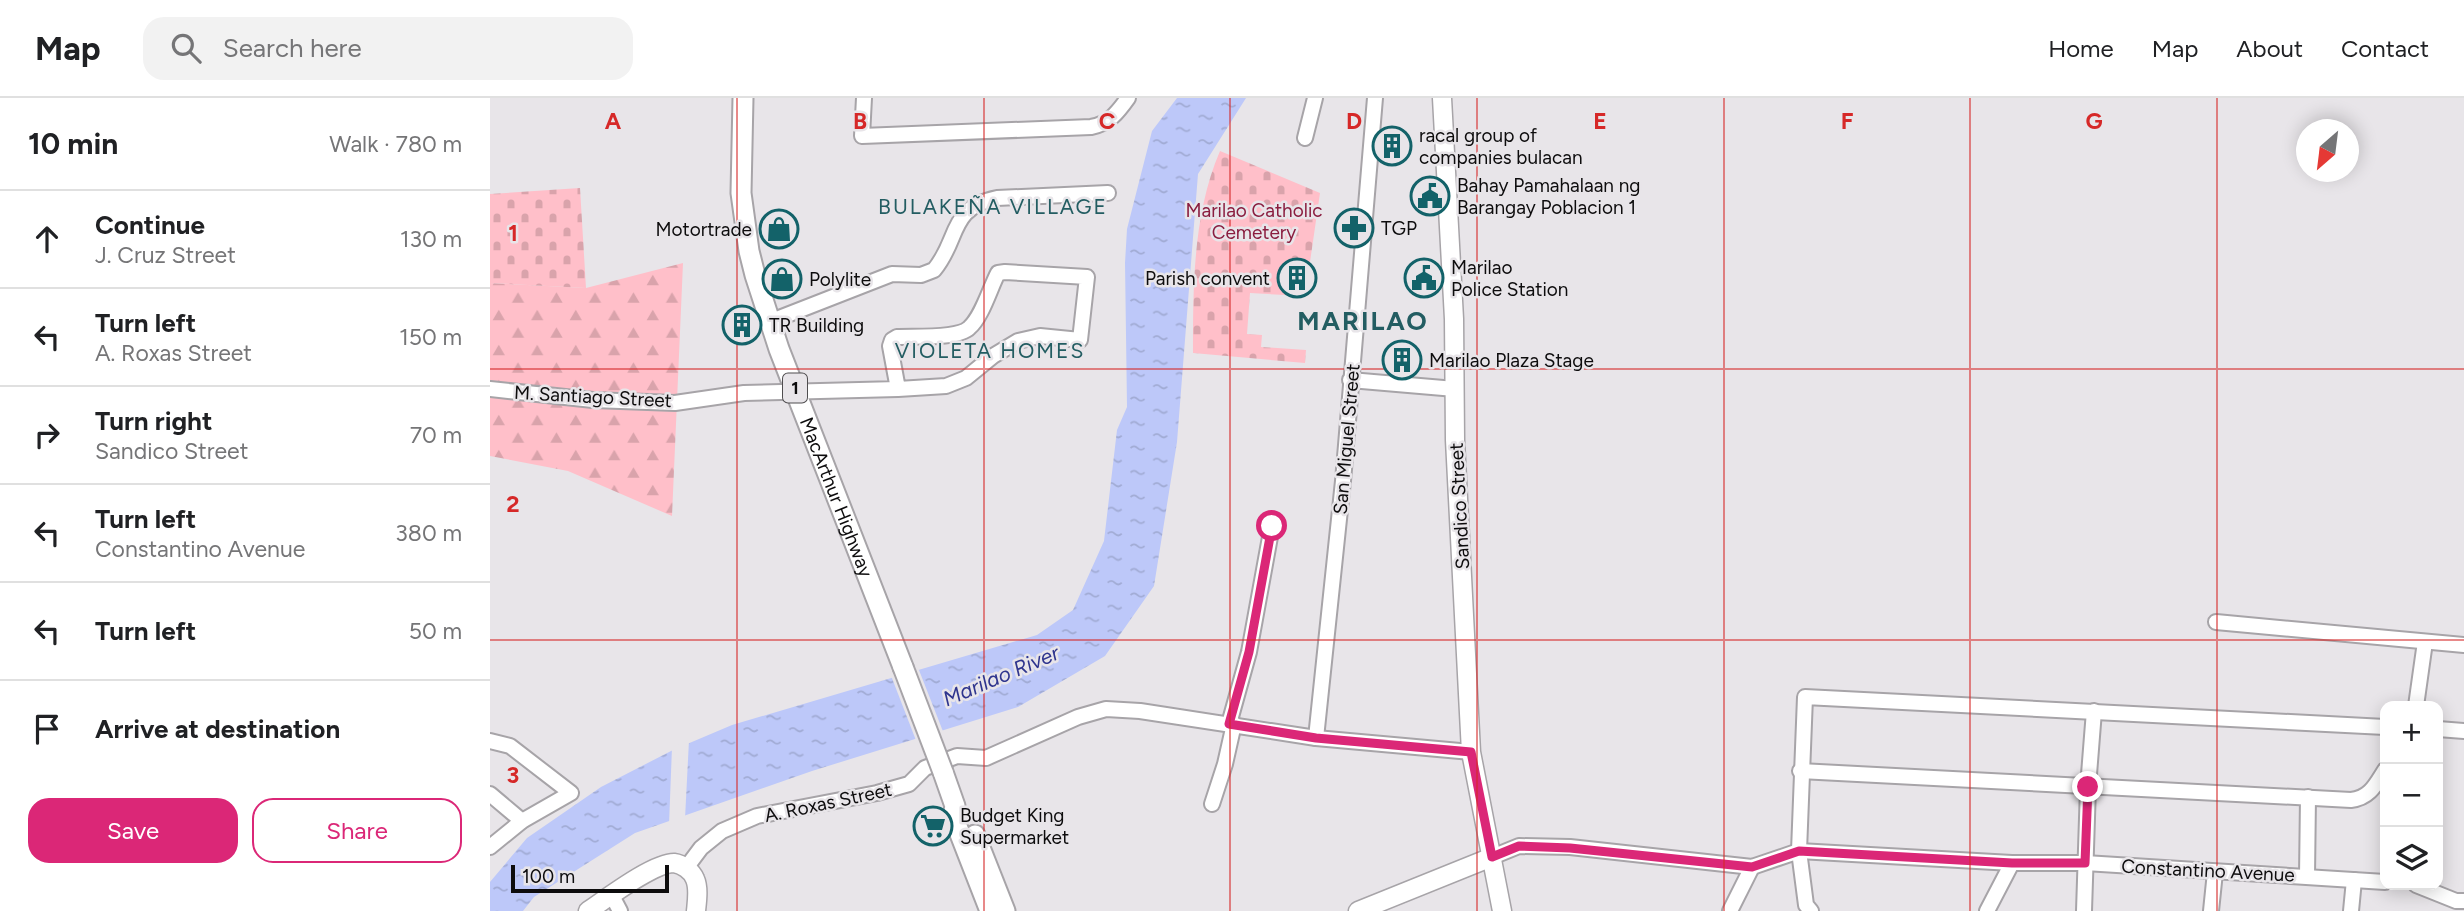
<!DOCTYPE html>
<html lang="en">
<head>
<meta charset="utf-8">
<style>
	body { margin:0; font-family:Figtree,sans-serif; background:#f2f2f2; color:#202124 }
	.controls { position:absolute; right:21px; bottom:21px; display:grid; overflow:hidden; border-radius:14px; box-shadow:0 4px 18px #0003 }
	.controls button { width:63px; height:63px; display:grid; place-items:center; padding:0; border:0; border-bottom:2px solid #e0e0e0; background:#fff; color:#202124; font:35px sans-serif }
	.compass { position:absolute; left:1806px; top:21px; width:63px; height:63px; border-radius:50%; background:#fff; box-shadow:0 4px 18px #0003; rotate:208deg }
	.scale { position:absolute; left:21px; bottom:18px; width:158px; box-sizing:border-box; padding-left:7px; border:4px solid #0d0c0d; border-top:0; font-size:19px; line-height:24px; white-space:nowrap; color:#0d0c0d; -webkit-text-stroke:5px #e8e5e9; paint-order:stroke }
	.stop { position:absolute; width:21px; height:21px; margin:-16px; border:5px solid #db2777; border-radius:50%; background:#fff }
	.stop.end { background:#db2777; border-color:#fff; box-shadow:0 2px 7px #0008 }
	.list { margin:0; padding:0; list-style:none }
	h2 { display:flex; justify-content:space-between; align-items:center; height:91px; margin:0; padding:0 28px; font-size:30px }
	h2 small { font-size:23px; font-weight:400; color:#757577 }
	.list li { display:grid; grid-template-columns:46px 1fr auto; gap:21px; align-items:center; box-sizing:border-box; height:98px; padding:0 28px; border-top:2px solid #e0e0e0 }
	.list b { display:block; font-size:26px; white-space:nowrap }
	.list p { margin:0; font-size:23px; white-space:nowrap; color:#757577 }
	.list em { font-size:23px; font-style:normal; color:#757577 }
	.actions { display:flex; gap:14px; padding:21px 28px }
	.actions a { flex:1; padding:16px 0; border:2px solid #db2777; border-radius:21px; text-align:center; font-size:24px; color:#db2777 }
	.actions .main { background:#db2777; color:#fff }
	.icon { flex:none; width:38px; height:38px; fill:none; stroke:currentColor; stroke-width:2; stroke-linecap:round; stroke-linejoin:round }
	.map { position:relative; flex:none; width:1974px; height:813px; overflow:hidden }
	header { display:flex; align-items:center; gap:42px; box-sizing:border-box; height:98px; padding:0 35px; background:#fff; border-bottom:2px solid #e0e0e0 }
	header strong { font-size:33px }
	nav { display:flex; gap:38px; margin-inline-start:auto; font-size:24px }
	.search { width:490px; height:63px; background:#f2f2f2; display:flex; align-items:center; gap:18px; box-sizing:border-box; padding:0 24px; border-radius:21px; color:#757577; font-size:26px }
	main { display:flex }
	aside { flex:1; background:#fff }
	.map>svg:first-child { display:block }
	.forest { fill:url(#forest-firs) }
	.cemetery { fill:url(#cemetery-stones) }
	.water { fill:url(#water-ripples) }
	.pier { fill:#e8e5e9 }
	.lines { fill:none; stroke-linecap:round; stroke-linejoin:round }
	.minor-casing { stroke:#a7a4a8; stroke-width:18 }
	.major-casing { stroke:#a7a4a8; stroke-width:21 }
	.highway-casing { stroke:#a7a4a8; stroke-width:23 }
	.minor { stroke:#fff; stroke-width:14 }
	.major { stroke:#fff; stroke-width:18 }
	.highway { stroke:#fff; stroke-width:19 }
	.highway-bridge-casing { stroke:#a7a4a8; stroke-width:23; stroke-linecap:butt }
	.highway-bridge { stroke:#fff; stroke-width:19 }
	.route { stroke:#db2777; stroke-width:9 }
	.grid { fill:none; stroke:#d62828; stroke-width:2; stroke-opacity:0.55 }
	.labels { text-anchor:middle; stroke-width:5; stroke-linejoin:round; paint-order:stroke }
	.shield { fill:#e8e5e9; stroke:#4f4d4f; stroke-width:2 }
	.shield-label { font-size:18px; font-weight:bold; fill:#0d0c0d }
	.poi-label { font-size:19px; fill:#0d0c0d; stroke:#e8e5e9; text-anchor:start }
	.park-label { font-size:19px; fill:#8a1d3f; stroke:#e8e5e9 }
	.street-label { font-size:19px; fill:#0d0c0d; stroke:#e8e5e9 }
	.neighbourhood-label { font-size:21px; letter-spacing:2px; fill:#235d62; stroke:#e8e5e9 }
	.water-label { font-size:21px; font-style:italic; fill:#2f358e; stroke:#e8e5e9 }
	.district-label { font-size:26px; font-weight:bold; letter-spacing:2px; fill:#235d62; stroke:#e8e5e9 }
	.grid-label { font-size:23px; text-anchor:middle; font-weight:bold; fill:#d62828; stroke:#e8e5e9; stroke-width:5; stroke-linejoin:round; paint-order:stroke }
</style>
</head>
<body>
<header>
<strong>Map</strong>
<div class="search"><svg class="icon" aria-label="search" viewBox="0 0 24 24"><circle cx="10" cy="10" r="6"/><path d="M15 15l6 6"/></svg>Search here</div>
<nav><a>Home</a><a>Map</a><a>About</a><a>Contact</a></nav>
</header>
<main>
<aside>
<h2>10 min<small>Walk · 780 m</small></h2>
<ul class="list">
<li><svg class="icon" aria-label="ahead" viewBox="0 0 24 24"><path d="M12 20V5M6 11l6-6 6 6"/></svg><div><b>Continue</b><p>J. Cruz Street</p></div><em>130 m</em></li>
<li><svg class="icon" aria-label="left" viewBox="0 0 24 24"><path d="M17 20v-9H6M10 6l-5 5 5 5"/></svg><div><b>Turn left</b><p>A. Roxas Street</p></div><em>150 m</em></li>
<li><svg class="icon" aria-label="right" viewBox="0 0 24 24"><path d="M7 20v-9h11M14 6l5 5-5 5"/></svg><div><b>Turn right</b><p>Sandico Street</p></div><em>70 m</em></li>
<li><svg class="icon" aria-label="left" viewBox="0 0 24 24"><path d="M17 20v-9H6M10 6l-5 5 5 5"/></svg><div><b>Turn left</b><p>Constantino Avenue</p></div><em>380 m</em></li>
<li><svg class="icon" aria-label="left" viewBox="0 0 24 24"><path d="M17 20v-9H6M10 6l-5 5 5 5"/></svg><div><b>Turn left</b></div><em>50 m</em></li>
<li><svg class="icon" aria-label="arrive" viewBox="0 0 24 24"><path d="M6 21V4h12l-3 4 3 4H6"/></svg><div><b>Arrive at destination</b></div></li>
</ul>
<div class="actions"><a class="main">Save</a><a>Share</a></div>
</aside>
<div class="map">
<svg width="1974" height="813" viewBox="0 0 1974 813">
	<defs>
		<pattern id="forest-firs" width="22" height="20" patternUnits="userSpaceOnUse" patternTransform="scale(1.75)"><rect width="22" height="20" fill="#ffbfc9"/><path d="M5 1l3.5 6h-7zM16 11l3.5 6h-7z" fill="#d9a3ab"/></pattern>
		<pattern id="cemetery-stones" width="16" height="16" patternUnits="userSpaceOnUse" patternTransform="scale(1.75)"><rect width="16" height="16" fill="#ffbfc9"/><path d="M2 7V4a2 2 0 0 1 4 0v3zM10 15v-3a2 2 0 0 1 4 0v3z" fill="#d9a3ab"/></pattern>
		<pattern id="water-ripples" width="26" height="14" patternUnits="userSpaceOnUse" patternTransform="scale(1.75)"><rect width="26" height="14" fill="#bdc8f9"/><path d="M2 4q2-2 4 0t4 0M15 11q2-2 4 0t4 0" fill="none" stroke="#a1abd4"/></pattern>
	</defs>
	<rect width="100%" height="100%" fill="#e8e5e9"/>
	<polygon class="forest" points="193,165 182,418 78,373 0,358 0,185 96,190"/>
	<g class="cemetery">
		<path d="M730,53L830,95L820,164H796L795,197L760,195L757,236L772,237L771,249L816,252L815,265L703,255C703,187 703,116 730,53Z"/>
		<polygon points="90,90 96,190 0,185 0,96"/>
	</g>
	<polygon class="water" points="687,0 756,0 708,76 687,344 664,488 615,558 528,609 322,673 145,735 44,799 33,813 0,813 0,784 37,740 111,689 183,652 242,627 547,537 583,512 614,443 627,332 637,309 635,165 637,131 662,33"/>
	<g class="pier">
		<polygon points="427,567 454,636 427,645 400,575"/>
		<polygon points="199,642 195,721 179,727 182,649"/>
	</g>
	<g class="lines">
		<defs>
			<g id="minor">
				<path d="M374,0L372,38L601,29C619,26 628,14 638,0"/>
				<polyline points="815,40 825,0"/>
				<path d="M279,224L402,176L431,177L444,172C470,141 458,110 507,100L618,95"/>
				<polyline points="860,282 965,291"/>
				<path d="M0,291L103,302L185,305L254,295L408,291L456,288L476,280L503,258L528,243L550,238L590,242L597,179L515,174L508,175C500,190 492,219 479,230C468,241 424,238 407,239L402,242L400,248L408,291"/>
				<polyline points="1726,524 1974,547"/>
				<polyline points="1926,608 1935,544"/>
				<polyline points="739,626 759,554 782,428"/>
				<polyline points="1948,631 1974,633"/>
				<polyline points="826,640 853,383 885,0"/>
				<polyline points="0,643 20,648 81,695 32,723 0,749"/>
				<path d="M1310,673L1861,702C1880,700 1886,686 1895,672"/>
				<polyline points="0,696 32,723"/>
				<polyline points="722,706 735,666 744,626"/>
				<polyline points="1002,759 1029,748 1080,749 1262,769 1309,753 1522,765 1595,765 1895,784"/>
				<polyline points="196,770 211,750 232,733 267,718 387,695 419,686 435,670 467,658 496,660 588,619 616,611 650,613 826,640 981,654"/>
				<polyline points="1817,778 1818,699"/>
				<polyline points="1926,787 1966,803 1974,803"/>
				<polyline points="121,796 130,813"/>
				<polyline points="1240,813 1262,769"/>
				<polyline points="1321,813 1316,807 1309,753 1315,599 1895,629"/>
				<polyline points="1497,813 1522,765"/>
				<polyline points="1594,813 1598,689 1604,613"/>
				<polyline points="1721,813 1725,774"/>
				<polyline points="1861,813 1864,782"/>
			</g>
			<g id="major">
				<polyline points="952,0 964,221 965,342 981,654 1012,813"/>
				<path d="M98,813C116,801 163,765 184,765C192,766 202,773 205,781C209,790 207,803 206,813"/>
				<polyline points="868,813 1002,759"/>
			</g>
			<g id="highway">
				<path id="s1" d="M253,0L251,95L259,153L265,177L289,251L413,569"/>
				<polyline points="453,674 465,708 463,718 500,813"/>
				<polyline points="485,737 515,813"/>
			</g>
		</defs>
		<use href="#minor" class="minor-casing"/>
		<use href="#major" class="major-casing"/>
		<use href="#highway" class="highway-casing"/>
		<use href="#minor" class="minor"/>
		<use href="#major" class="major"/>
		<use href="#highway" class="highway"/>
		<defs>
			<polyline id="highway-bridge" points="413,569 453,674"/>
		</defs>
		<use href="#highway-bridge" class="highway-bridge-casing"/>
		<use href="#highway-bridge" class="highway-bridge"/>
	</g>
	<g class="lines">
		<polyline class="route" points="782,428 759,554 739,626 826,640 981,654 1002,759 1029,748 1080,750 1262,769 1309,753 1522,765 1595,765 1598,689"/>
	</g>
	<path class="grid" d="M247,0V813M494,0V813M740,0V813M987,0V813M1234,0V813M1480,0V813M1727,0V813M0,271H1974M0,542H1974"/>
	<defs>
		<symbol id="building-ring" viewBox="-11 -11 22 22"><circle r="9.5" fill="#e8e5e9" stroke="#136269" stroke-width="1.5"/><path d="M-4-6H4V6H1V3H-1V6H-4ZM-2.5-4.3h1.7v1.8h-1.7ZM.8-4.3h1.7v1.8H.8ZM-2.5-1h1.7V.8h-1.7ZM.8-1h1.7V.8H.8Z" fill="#136269"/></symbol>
		<symbol id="civic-ring" viewBox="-11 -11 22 22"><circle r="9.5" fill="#e8e5e9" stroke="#136269" stroke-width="1.5"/><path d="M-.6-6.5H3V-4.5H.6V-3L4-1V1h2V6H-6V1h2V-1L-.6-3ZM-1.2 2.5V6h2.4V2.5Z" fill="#136269"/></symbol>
		<symbol id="pharmacy-ring" viewBox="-11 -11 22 22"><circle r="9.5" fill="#e8e5e9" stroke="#136269" stroke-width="1.5"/><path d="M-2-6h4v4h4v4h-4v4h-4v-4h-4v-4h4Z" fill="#136269"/></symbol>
		<symbol id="shop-ring" viewBox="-11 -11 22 22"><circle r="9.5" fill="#e8e5e9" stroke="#136269" stroke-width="1.5"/><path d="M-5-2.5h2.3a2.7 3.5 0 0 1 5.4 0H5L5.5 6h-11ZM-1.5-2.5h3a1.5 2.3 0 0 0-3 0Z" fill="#136269"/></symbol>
		<symbol id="supermarket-ring" viewBox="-11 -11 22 22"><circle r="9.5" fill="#e8e5e9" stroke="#136269" stroke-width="1.5"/><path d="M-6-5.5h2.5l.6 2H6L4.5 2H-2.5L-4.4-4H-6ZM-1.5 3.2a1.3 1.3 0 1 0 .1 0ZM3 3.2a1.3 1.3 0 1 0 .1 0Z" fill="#136269"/></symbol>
	</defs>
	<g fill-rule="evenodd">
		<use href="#building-ring" x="880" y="26" width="44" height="44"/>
		<use href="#civic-ring" x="918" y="76" width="44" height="44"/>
		<use href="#pharmacy-ring" x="842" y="108" width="44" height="44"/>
		<use href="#shop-ring" x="267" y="109" width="44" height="44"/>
		<use href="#building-ring" x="785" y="158" width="44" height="44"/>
		<use href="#civic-ring" x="912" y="158" width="44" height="44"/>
		<use href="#shop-ring" x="270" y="159" width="44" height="44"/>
		<use href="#building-ring" x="230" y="205" width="44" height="44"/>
		<use href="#building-ring" x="890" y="240" width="44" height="44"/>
		<use href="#supermarket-ring" x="421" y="706" width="44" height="44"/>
	</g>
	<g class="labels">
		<rect class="shield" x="293" y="275.5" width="24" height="29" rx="5"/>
		<g class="shield-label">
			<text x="305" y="296">1</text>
		</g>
		<g class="poi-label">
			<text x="929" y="44">racal group of<tspan x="929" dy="22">companies bulacan</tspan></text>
			<text x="967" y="94">Bahay Pamahalaan ng<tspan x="967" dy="22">Barangay Poblacion 1</tspan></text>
			<text x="891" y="137">TGP</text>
			<text x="262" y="138" text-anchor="end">Motortrade</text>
			<text x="961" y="176">Marilao<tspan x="961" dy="22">Police Station</tspan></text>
			<text x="780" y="187" text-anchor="end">Parish convent</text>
			<text x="319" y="188">Polylite</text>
			<text x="279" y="234">TR Building</text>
			<text x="939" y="269">Marilao Plaza Stage</text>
			<text x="470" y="724">Budget King<tspan x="470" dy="22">Supermarket</tspan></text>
		</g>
		<g class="park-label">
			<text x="764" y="119">Marilao Catholic<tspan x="764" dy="22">Cemetery</tspan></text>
		</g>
		<g class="street-label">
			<text transform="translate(103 298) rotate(3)" y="7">M. Santiago Street</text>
			<text transform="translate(856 341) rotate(-85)" y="7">San Miguel Street</text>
			<text dy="7" stroke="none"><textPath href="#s1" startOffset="415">MacArthur Highway</textPath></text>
			<text transform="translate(969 408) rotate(-93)" y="7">Sandico Street</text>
			<text transform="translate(338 704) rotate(-12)" y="7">A. Roxas Street</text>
			<text transform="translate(1718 772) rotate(3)" y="7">Constantino Avenue</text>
		</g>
		<g class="neighbourhood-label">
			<text x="503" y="116">BULAKEÑA VILLAGE</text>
			<text x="500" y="260">VIOLETA HOMES</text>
		</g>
		<g class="water-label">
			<text transform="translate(511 578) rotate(-23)" y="7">Marilao River</text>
		</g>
		<g class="district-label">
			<text x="873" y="232">MARILAO</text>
		</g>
	</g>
	<g class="grid-label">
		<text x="123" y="31">A</text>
		<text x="370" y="31">B</text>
		<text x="617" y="31">C</text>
		<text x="864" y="31">D</text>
		<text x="1110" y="31">E</text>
		<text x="1357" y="31">F</text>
		<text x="1604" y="31">G</text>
		<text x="23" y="143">1</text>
		<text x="23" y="414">2</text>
		<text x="23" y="685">3</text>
	</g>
</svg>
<div class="controls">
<button>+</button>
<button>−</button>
<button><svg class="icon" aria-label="layers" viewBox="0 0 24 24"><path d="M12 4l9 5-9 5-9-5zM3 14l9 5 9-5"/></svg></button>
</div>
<svg class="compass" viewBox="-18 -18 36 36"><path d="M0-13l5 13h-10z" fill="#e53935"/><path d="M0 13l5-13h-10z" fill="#757577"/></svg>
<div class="scale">100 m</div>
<div class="stop" style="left:782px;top:428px"></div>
<div class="stop end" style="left:1598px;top:689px"></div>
</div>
</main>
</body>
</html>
